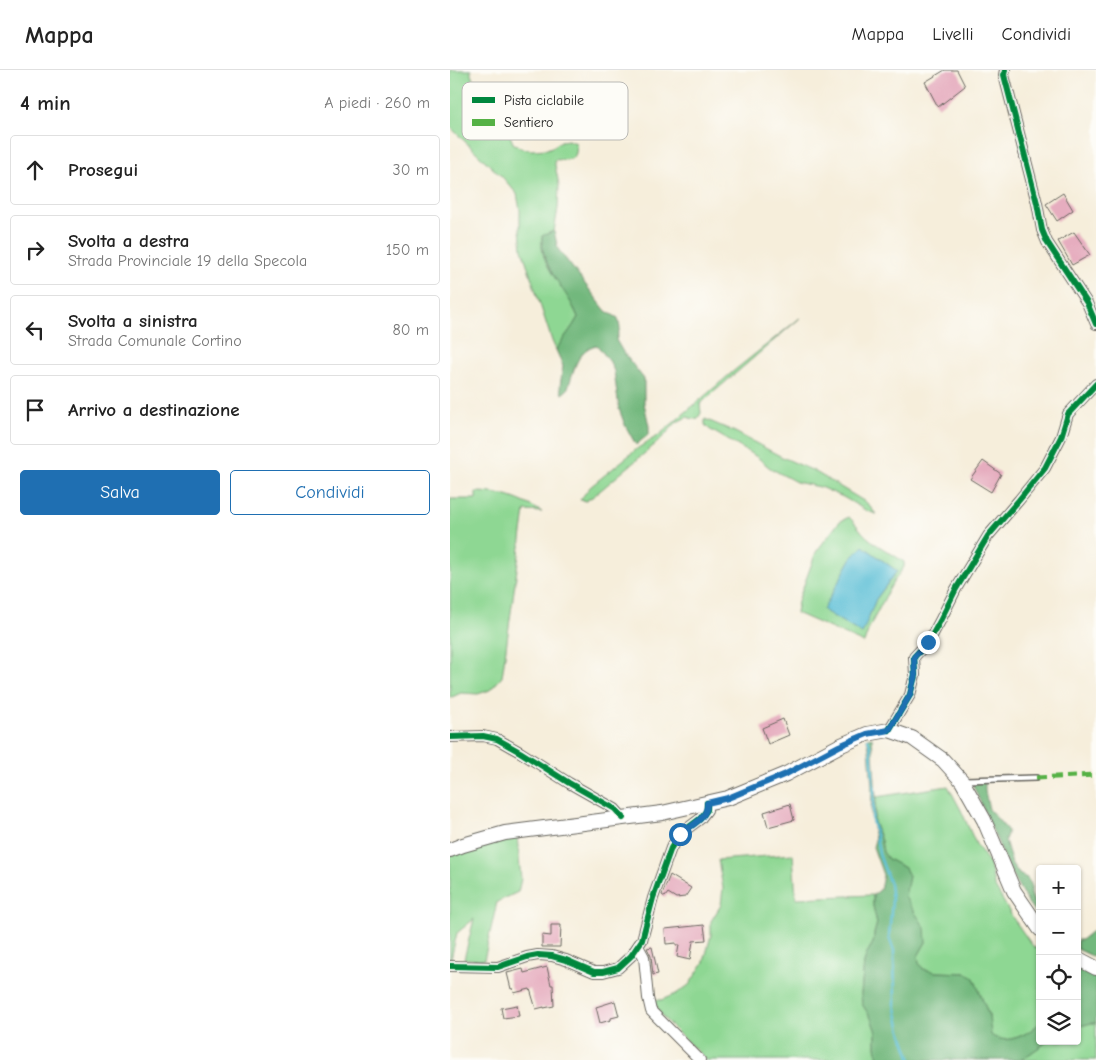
<!DOCTYPE html>
<html lang="it">
<head>
<meta charset="utf-8">
<style>
	body { margin:0; font-family:"Comic Neue",sans-serif; background:#f6f6f6; color:#222 }
	.controls { position:absolute; right:15px; bottom:15px; display:grid; overflow:hidden; border-radius:5px; box-shadow:0 1px 4px #0004 }
	.controls button { width:45px; height:45px; display:grid; place-items:center; padding:0; border:0; border-bottom:1px solid #e0e0e0; background:#fff; color:#222; font:25px sans-serif }
	.stop { position:absolute; width:15px; height:15px; margin:-11px; border:4px solid #1f6fb2; border-radius:50%; background:#fff }
	.stop.end { background:#1f6fb2; border-color:#fff; box-shadow:0 1px 5px #0008 }
	.list { margin:0; padding:0; list-style:none }
	h2 { display:flex; justify-content:space-between; align-items:center; height:65px; margin:0; padding:0 20px; font-size:21px }
	h2 small { font-size:16px; font-weight:400; color:#767676 }
	.list li { display:grid; grid-template-columns:32px 1fr auto; gap:15px; align-items:center; box-sizing:border-box; height:70px; margin:0 10px 10px; padding:0 10px; border:1px solid #e0e0e0; border-radius:5px }
	.list b { display:block; font-size:19px; white-space:nowrap }
	.list p { margin:0; font-size:16px; white-space:nowrap; color:#767676 }
	.list em { font-size:16px; font-style:normal; color:#767676 }
	.actions { display:flex; gap:10px; padding:15px 20px }
	.actions a { flex:1; padding:11px 0; border:1px solid #1f6fb2; border-radius:5px; text-align:center; font-size:18px; color:#1f6fb2 }
	.actions .main { background:#1f6fb2; color:#fff }
	.icon { flex:none; width:28px; height:28px; fill:none; stroke:currentColor; stroke-width:2; stroke-linecap:round; stroke-linejoin:round }
	.map { position:relative; flex:none; width:646px; height:990px; overflow:hidden }
	header { display:flex; align-items:center; gap:30px; box-sizing:border-box; height:70px; padding:0 25px; background:#fff; border-bottom:1px solid #e0e0e0 }
	header strong { font-size:24px }
	nav { display:flex; gap:28px; margin-inline-start:auto; font-size:18px }
	main { display:flex }
	aside { flex:1; background:#fff }
	.map>svg:first-child { display:block }
	.green { fill:#8ed793; stroke:#557a58; fill-rule:evenodd }
	.forest { fill:#72b87d; stroke:#476a4c }
	.water { fill:#57bdd5; stroke:#3a6c78 }
	.lines { fill:none; stroke-linecap:round; stroke-linejoin:round }
	.stream { stroke:#57bdd5; stroke-width:2.5 }
	.building { fill:#e6adbf }
	.service-casing { stroke:#68665f; stroke-width:8 }
	.minor-casing { stroke:#68665f; stroke-width:12 }
	.secondary-casing { stroke:#68665f; stroke-width:16 }
	.service { stroke:#fff; stroke-width:5 }
	.minor { stroke:#fff; stroke-width:10 }
	.secondary { stroke:#fff; stroke-width:14 }
	.quiet { stroke:#55b145; stroke-width:5; stroke-dasharray:10 5; stroke-linecap:butt }
	.cycleway-casing { stroke:#fdfcf7; stroke-width:9 }
	.cycleway { stroke:#00873e; stroke-width:6 }
	.route { stroke:#1f6fb2; stroke-width:6 }
	.key { fill:#fdfcf7; stroke:#bab9b5; stroke-width:1 }
	.key-label { font-size:14px; fill:#1c1c1c }
</style>
</head>
<body>
<header>
<strong>Mappa</strong>
<nav><a>Mappa</a><a>Livelli</a><a>Condividi</a></nav>
</header>
<main>
<aside>
<h2>4 min<small>A piedi · 260 m</small></h2>
<ul class="list">
<li><svg class="icon" aria-label="ahead" viewBox="0 0 24 24"><path d="M12 20V5M6 11l6-6 6 6"/></svg><div><b>Prosegui</b></div><em>30 m</em></li>
<li><svg class="icon" aria-label="right" viewBox="0 0 24 24"><path d="M7 20v-9h11M14 6l5 5-5 5"/></svg><div><b>Svolta a destra</b><p>Strada Provinciale 19 della Specola</p></div><em>150 m</em></li>
<li><svg class="icon" aria-label="left" viewBox="0 0 24 24"><path d="M17 20v-9H6M10 6l-5 5 5 5"/></svg><div><b>Svolta a sinistra</b><p>Strada Comunale Cortino</p></div><em>80 m</em></li>
<li><svg class="icon" aria-label="arrive" viewBox="0 0 24 24"><path d="M6 21V4h12l-3 4 3 4H6"/></svg><div><b>Arrivo a destinazione</b></div></li>
</ul>
<div class="actions"><a class="main">Salva</a><a>Condividi</a></div>
</aside>
<div class="map">
<svg width="646" height="990" viewBox="0 0 646 990">
	<rect width="100%" height="100%" fill="#fdfcf7"/>
	<filter id="ink" filterUnits="userSpaceOnUse"><feTurbulence type="fractalNoise" baseFrequency=".02" numOctaves="2"/><feDisplacementMap in="SourceGraphic" scale="10" xChannelSelector="R" yChannelSelector="G"/><feConvolveMatrix kernelMatrix="1 2 1 2 8 2 1 2 1" color-interpolation-filters="sRGB"/></filter>
	<filter id="wash" filterUnits="userSpaceOnUse"><feTurbulence type="fractalNoise" baseFrequency=".0096" numOctaves="4" result="noise"/><feDisplacementMap in="SourceGraphic" scale="20" xChannelSelector="R" yChannelSelector="G"/><feGaussianBlur stdDeviation="1.12" result="paint"/><feColorMatrix in="noise" values="0 0 0 0 0 0 0 0 0 0 0 0 0 0 0 0 0 1.4 0 .05"/><feComposite in="paint" operator="in"/></filter>
	<g filter="url(#wash)">
		<rect width="100%" height="100%" fill="#f6eedb"/>
		<g class="green">
			<path d="M0,0H21V5L26,14L33,23L41,42L46,48L55,53L63,73L71,78L81,80L97,79L104,76L111,71L118,70L126,73C129,93 117,89 104,90L109,115L108,138L104,161L92,166C92,170 92,174 92,178C94,196 108,211 117,225C121,232 124,239 128,247C122,259 113,268 106,280L102,271L72,179L70,160V140L67,124L54,109L0,57Z"/>
			<polygon points="350,248 250,334 251,343 248,348 243,349 237,347 227,352 208,372 145,425 136,431 130,430 140,417 188,378 209,365 286,299"/>
			<polygon points="255,349 285,362 332,387 364,401 417,433 426,444 417,441 393,427 370,417 346,412 320,398 307,387 259,359 255,355"/>
			<path d="M26,422C52,422 70,429 92,442L75,441L52,607L40,620L28,624L11,623L0,628V429H26Z"/>
			<path d="M399,447C406,453 410,461 417,467C428,477 442,483 454,492V497L442,514L419,558L414,573L346,543L348,531L366,482L389,452ZM413,477L447,501L426,529Z"/>
			<path d="M498,716L511,740L526,774L540,794L544,815L563,848L582,875L590,881V952C579,965 555,976 540,965L539,946L524,908L516,903L486,902L473,899L469,893L468,886L476,872L454,827L459,806L455,798L438,789L433,782L431,771L424,752L426,727Z"/>
			<polygon points="67,766 71,809 68,822 47,832 34,890 14,889 24,849 7,863 1,889 0,889 0,782"/>
			<path d="M343,784L346,828L423,825V836L427,853L424,864V869L423,873L417,883L414,893L411,924L412,934L421,948L426,962V976L428,990H256C242,975 226,963 213,947C209,942 206,935 203,930H211L226,924L239,915L254,892L261,865V851L271,835L273,818L268,790Z"/>
			<polygon points="641,953 646,953 646,990 571,990 598,971 627,971 627,957"/>
		</g>
		<g class="forest">
			<path d="M104,161L108,179L156,241L168,248L170,258L166,270L173,282L194,309V333L199,356V364L186,375L175,355L169,339L164,301L160,292L147,275C126,279 124,303 117,320L112,324L110,316L113,296L106,280C113,268 122,259 128,247C116,217 91,200 92,166Z"/>
			<path d="M422,667L426,727L424,752L431,771L433,782L438,789L455,798L459,806L455,827L475,858L476,872L468,886L469,893L473,899L486,902L516,903L524,908L539,946L541,965C555,976 579,965 590,952V971H598L571,990H428L426,976V962L421,948L412,934L411,924L414,893L417,883L423,873L424,869V864L427,853L423,836V825L430,820L433,805L423,777L425,770L421,745L422,717L419,679L417,668Z"/>
			<polygon points="535,712 535,721 539,739 558,761 555,770 562,794 569,804 577,808 581,814 581,824 584,832 590,841 590,849 578,833 562,805 522,713"/>
			<polygon points="646,858 646,888 627,879 627,870 631,870"/>
			<polygon points="627,892 646,903 646,953 641,953 627,957"/>
		</g>
		<polygon class="water" points="413,476 447,501 426,529 412,564 373,540 401,489"/>
		<g class="lines">
			<polyline class="stream" points="418,669 421,679 424,723 422,750 426,765 429,784 440,814 442,830 439,867 444,881 445,934 451,961 461,990"/>
		</g>
		<g id="blocks">
			<g class="building">
				<polygon points="495,0 507,0 515,16 488,37 475,12"/>
				<polygon points="613,123 623,140 607,151 596,134"/>
				<polygon points="624,162 640,185 622,195 608,171"/>
				<polygon points="533,391 551,404 541,422 520,409"/>
				<polygon points="333,649 339,665 318,674 312,658"/>
				<polygon points="340,734 344,750 318,757 314,742"/>
				<polygon points="220,805 241,818 235,827 226,828 218,823 215,827 212,825"/>
				<polygon points="101,855 111,855 110,877 92,877 92,865 101,866"/>
				<polygon points="254,855 256,870 243,871 240,890 227,887 229,875 226,875 226,873 216,874 215,859"/>
				<polygon points="202,877 208,904 203,905 201,886 197,878"/>
				<polygon points="97,897 101,915 103,915 104,936 94,938 94,937 86,939 80,919 64,923 63,918 61,919 57,903 73,899 74,903"/>
				<polygon points="165,931 169,946 161,948 161,950 150,953 146,937"/>
				<polygon points="67,935 69,946 53,948 51,938"/>
			</g>
		</g>
	</g>
	<g filter="url(#ink)">
		<use href="#blocks" fill-opacity="0" stroke="#68665f" stroke-width="1"/>
		<g class="lines">
			<defs>
				<polyline id="service" points="515,710 586,708"/>
				<g id="minor">
					<polyline points="555,0 554,5 587,133 592,160 597,172 637,233 646,254"/>
					<polyline points="439,660 460,625 465,605 464,587 479,571 490,551 506,519 538,466 569,430 595,398 611,367 618,344 646,314"/>
					<polyline points="0,667 33,666 47,669 70,682 119,713 165,739 173,748"/>
					<polyline points="188,876 194,887 198,928 201,941 250,990"/>
					<polyline points="0,896 48,897 77,887 88,885 102,886 116,890 144,902 153,902 168,898 181,886 192,870 203,828 221,778 230,764 250,749 257,740 257,733"/>
				</g>
				<g id="secondary">
					<polyline points="0,780 13,775 55,763 212,743 278,728 336,704 389,676 417,664 439,660 462,668 493,690 512,711 534,750 564,821 590,859"/>
					<polyline points="627,888 646,898"/>
				</g>
			</defs>
			<use href="#service" class="service-casing"/>
			<use href="#minor" class="minor-casing"/>
			<use href="#secondary" class="secondary-casing"/>
			<use href="#service" class="service"/>
			<use href="#minor" class="minor"/>
			<use href="#secondary" class="secondary"/>
			<polyline class="quiet" points="586,708 646,705"/>
			<defs>
				<g id="cycleway">
					<polyline points="555,0 554,5 587,133 592,160 597,172 637,233 646,254"/>
					<polyline points="439,660 460,625 465,605 464,587 479,571 490,551 506,519 538,466 569,430 595,398 611,367 618,344 646,314"/>
					<polyline points="0,667 33,666 47,669 70,682 119,713 165,739 173,748"/>
					<polyline points="0,896 48,897 77,887 88,885 102,886 116,890 144,902 153,902 168,898 181,886 192,870 203,828 221,778 230,764 250,749 257,740 257,733"/>
				</g>
			</defs>
			<use href="#cycleway" class="cycleway-casing"/>
			<use href="#cycleway" class="cycleway"/>
		</g>
	</g>
	<g class="lines" filter="url(#ink)">
		<path class="route" d="M230,764C241,756 258,748 257,733L278,728L336,704L389,676L417,664L439,660L460,625L465,605L464,587L478,572"/>
	</g>
	<rect x="12" y="12" width="166" height="58" rx="8" class="key"/>
	<rect x="22" y="27" width="23" height="6" fill="#00873e"/>
	<rect x="22" y="49" width="23" height="7" fill="#55b145"/>
	<g class="key-label">
		<text x="54" y="35">Pista ciclabile</text>
		<text x="54" y="57">Sentiero</text>
	</g>
</svg>
<div class="controls">
<button>+</button>
<button>−</button>
<button><svg class="icon" aria-label="locate" viewBox="0 0 24 24"><circle cx="12" cy="12" r="6"/><path d="M12 2v4M12 18v4M2 12h4M18 12h4"/></svg></button>
<button><svg class="icon" aria-label="layers" viewBox="0 0 24 24"><path d="M12 4l9 5-9 5-9-5zM3 14l9 5 9-5"/></svg></button>
</div>
<div class="stop" style="left:230px;top:764px"></div>
<div class="stop end" style="left:478px;top:572px"></div>
</div>
</main>
</body>
</html>
